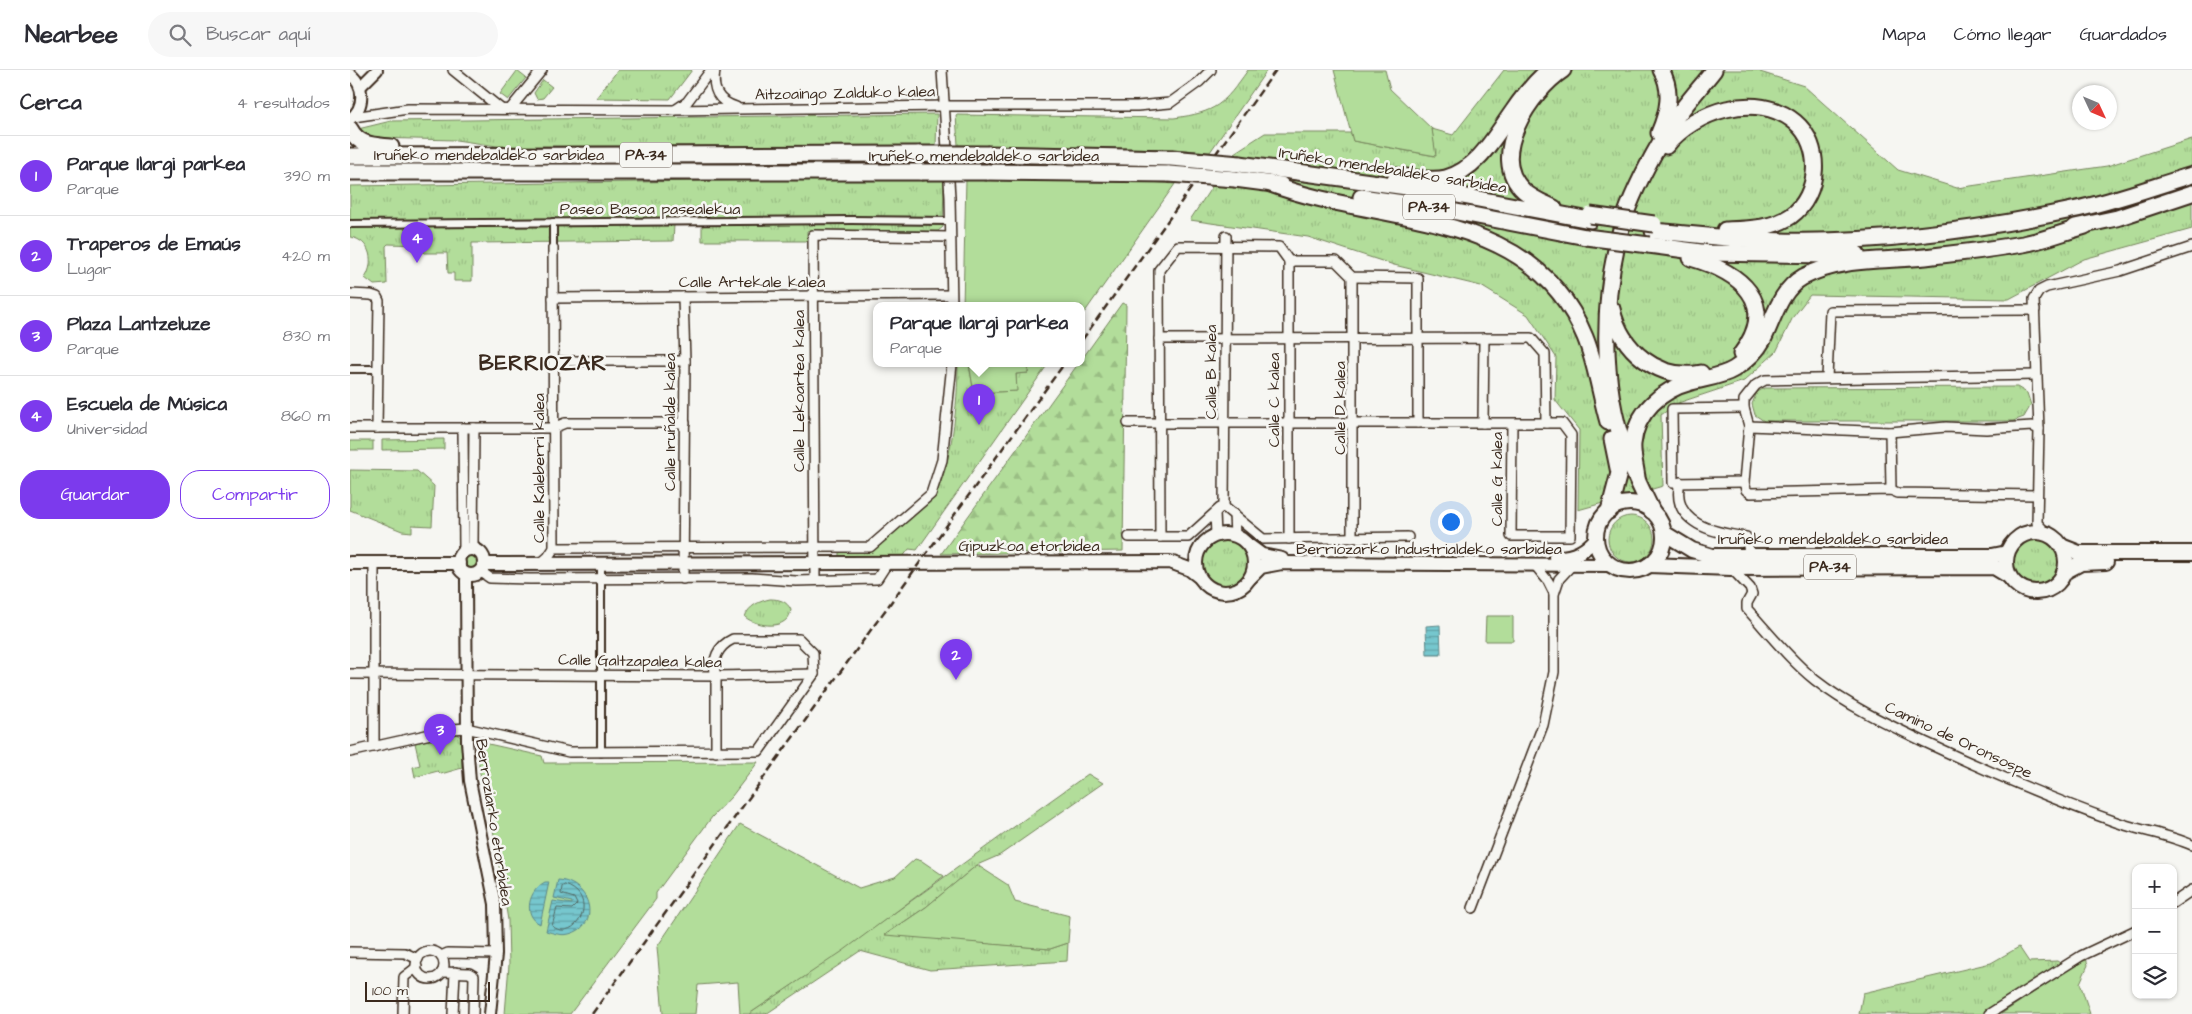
<!DOCTYPE html>
<html lang="es">
<head>
<meta charset="utf-8">
<style>
	body { margin:0; font-family:"Architects Daughter",sans-serif; background:#f7f7f7; color:#2b2b33 }
	.controls { position:absolute; right:15px; bottom:15px; display:grid; overflow:hidden; border-radius:10px; box-shadow:0 1px 4px #0004 }
	.controls button { width:45px; height:45px; display:grid; place-items:center; padding:0; border:0; border-bottom:1px solid #e1e1e2; background:#fff; color:#2b2b33; font:25px sans-serif }
	.compass { position:absolute; left:1722px; top:15px; width:45px; height:45px; border-radius:50%; background:#fff; box-shadow:0 1px 4px #0004; rotate:134deg }
	.scale { position:absolute; left:15px; bottom:12px; width:125px; box-sizing:border-box; padding-left:5px; border:2px solid #3b2a1e; border-top:0; font-size:14px; line-height:18px; white-space:nowrap; color:#3b2a1e; -webkit-text-stroke:4px #f6f6f2; paint-order:stroke }
	.you { position:absolute; left:1100px; top:451px; width:18px; height:18px; margin:-12px; border:4px solid #fff; border-radius:50%; background:#1a73e8; box-shadow:0 0 0 8px #1a73e833 }
	.badge { display:grid; place-items:center; width:32px; height:32px; border-radius:50%; background:#7c3aed; color:#fff; font-size:16px; font-weight:700 }
	.pin { position:absolute; translate:-50% -41px; filter:drop-shadow(0 1px 2px #0008) }
	.pin::after { content:''; position:absolute; top:26px; width:18px; height:15px; background:inherit; clip-path:polygon(0 0,100% 0,50% 100%) }
	.popup { position:absolute; left:523px; top:232px; width:212px; height:65px; box-sizing:border-box; display:grid; place-content:center; border-radius:10px; background:#fff; filter:drop-shadow(0 1px 4px #0005); font-size:16px; white-space:nowrap; color:#7c7c81 }
	.popup b { font-size:19px; color:#2b2b33 }
	.popup::after { content:''; position:absolute; left:50%; top:100%; margin-left:-10px; border:10px solid transparent; border-top-color:#fff }
	.list { margin:0; padding:0; list-style:none }
	h2 { display:flex; justify-content:space-between; align-items:center; height:65px; margin:0; padding:0 20px; font-size:21px }
	h2 small { font-size:16px; font-weight:400; color:#7c7c81 }
	.list li { display:grid; grid-template-columns:32px 1fr auto; gap:15px; align-items:center; box-sizing:border-box; height:80px; padding:0 20px; border-top:1px solid #e1e1e2 }
	.list b { display:block; font-size:19px; white-space:nowrap }
	.list p { margin:0; font-size:16px; white-space:nowrap; color:#7c7c81 }
	.list em { font-size:16px; font-style:normal; color:#7c7c81 }
	.actions { display:flex; gap:10px; padding:15px 20px }
	.actions a { flex:1; padding:11px 0; border:1px solid #7c3aed; border-radius:20px; text-align:center; font-size:18px; color:#7c3aed }
	.actions .main { background:#7c3aed; color:#fff }
	.icon { flex:none; width:28px; height:28px; fill:none; stroke:currentColor; stroke-width:2; stroke-linecap:round; stroke-linejoin:round }
	.map { position:relative; flex:none; width:1842px; height:944px; overflow:hidden }
	header { display:flex; align-items:center; gap:30px; box-sizing:border-box; height:70px; padding:0 25px; background:#fff; border-bottom:1px solid #e1e1e2 }
	header strong { font-size:24px }
	nav { display:flex; gap:28px; margin-inline-start:auto; font-size:18px }
	.search { width:350px; height:45px; background:#f7f7f7; display:flex; align-items:center; gap:12px; box-sizing:border-box; padding:0 18px; border-radius:28px; color:#7c7c81; font-size:19px }
	main { display:flex }
	aside { flex:1; background:#fff }
	.map>svg:first-child { display:block }
	.grass { fill:url(#grass-tufts); stroke:#76845c }
	.forest { fill:url(#forest-firs); stroke:#76845c }
	.garden { fill:#b2dd9a; stroke:#76845c }
	.water { fill:url(#water-rules); stroke:#5e8888 }
	.lines { fill:none; stroke-linecap:round; stroke-linejoin:round }
	.shore { stroke:#536964; stroke-width:1 }
	.pedestrian-casing { stroke:#3b2a1e; stroke-width:10 }
	.minor-casing { stroke:#3b2a1e; stroke-width:12 }
	.tertiary-casing { stroke:#3b2a1e; stroke-width:14 }
	.secondary-casing { stroke:#3b2a1e; stroke-width:16 }
	.trunk-casing { stroke:#3b2a1e; stroke-width:18 }
	.motorway-casing { stroke:#3b2a1e; stroke-width:19 }
	.pedestrian { stroke:#f6f6f2; stroke-width:6 }
	.minor { stroke:#f6f6f2; stroke-width:9 }
	.tertiary { stroke:#f6f6f2; stroke-width:10 }
	.secondary { stroke:#f6f6f2; stroke-width:12 }
	.trunk { stroke:#f6f6f2; stroke-width:14 }
	.motorway { stroke:#f6f6f2; stroke-width:15 }
	.rail { stroke:#3b2a1e; stroke-width:2.5; stroke-dasharray:8 4; stroke-linecap:butt }
	.motorway-bridge-casing { stroke:#3b2a1e; stroke-width:19; stroke-linecap:butt }
	.motorway-bridge { stroke:#f6f6f2; stroke-width:15 }
	.labels { text-anchor:middle; stroke-width:5; stroke-linejoin:round; paint-order:stroke }
	.shield { fill:#f6f6f2; stroke:#73675e; stroke-width:1 }
	.shield-label { font-size:15px; font-weight:bold; fill:#3b2a1e }
	.street-label { font-size:16px; fill:#3b2a1e; stroke:#f6f6f2 }
	.district-label { font-size:21px; font-weight:bold; letter-spacing:1px; fill:#3b2a1e; stroke:#f6f6f2 }
</style>
</head>
<body>
<header>
<strong>Nearbee</strong>
<div class="search"><svg class="icon" aria-label="search" viewBox="0 0 24 24"><circle cx="10" cy="10" r="6"/><path d="M15 15l6 6"/></svg>Buscar aquí</div>
<nav><a>Mapa</a><a>Cómo llegar</a><a>Guardados</a></nav>
</header>
<main>
<aside>
<h2>Cerca<small>4 resultados</small></h2>
<ul class="list">
<li><span class="badge">1</span><div><b>Parque Ilargi parkea</b><p>Parque</p></div><em>390 m</em></li>
<li><span class="badge">2</span><div><b>Traperos de Emaús</b><p>Lugar</p></div><em>420 m</em></li>
<li><span class="badge">3</span><div><b>Plaza Lantzeluze</b><p>Parque</p></div><em>830 m</em></li>
<li><span class="badge">4</span><div><b>Escuela de Música</b><p>Universidad</p></div><em>860 m</em></li>
</ul>
<div class="actions"><a class="main">Guardar</a><a>Compartir</a></div>
</aside>
<div class="map">
<svg width="1842" height="944" viewBox="0 0 1842 944">
	<defs>
		<pattern id="grass-tufts" width="24" height="20" patternUnits="userSpaceOnUse" patternTransform="scale(1.25)"><rect width="24" height="20" fill="#b2dd9a"/><path d="M3 7l-1-3M5 7V3M7 7l1-3M15 17l-1-3M17 17v-4M19 17l1-3" fill="none" stroke="#9abe84"/></pattern>
		<pattern id="forest-firs" width="22" height="20" patternUnits="userSpaceOnUse" patternTransform="scale(1.25)"><rect width="22" height="20" fill="#b2dd9a"/><path d="M5 1l3.5 6h-7zM16 11l3.5 6h-7z" fill="#9abe84"/></pattern>
		<pattern id="water-rules" width="6" height="5" patternUnits="userSpaceOnUse" patternTransform="scale(1.25)"><rect width="6" height="5" fill="#76c7ce"/><path d="M0 2.5h6" fill="none" stroke="#62a2a7"/></pattern>
	</defs>
	<rect width="100%" height="100%" fill="#f6f6f2"/>
	<filter id="ink" filterUnits="userSpaceOnUse"><feTurbulence type="fractalNoise" baseFrequency=".02" numOctaves="2"/><feDisplacementMap in="SourceGraphic" scale="10" xChannelSelector="R" yChannelSelector="G"/><feConvolveMatrix kernelMatrix="1 2 1 2 8 2 1 2 1" color-interpolation-filters="sRGB"/></filter>
	<g filter="url(#ink)">
		<g class="grass">
			<polygon points="268,0 342,0 320,29 246,28"/>
			<path d="M898,0H917L860,82L823,79L608,75L606,45L824,48C867,42 873,35 898,0Z"/>
			<polygon points="1154,0 1408,0 1410,2 1454,16 1548,100 1607,118 1757,96 1842,69 1842,159 1734,189 1659,229 1460,225 1443,247 1426,282 1394,311 1328,333 1311,345 1313,416 1228,440 1229,360 1205,330 1206,287 1178,245 1131,216 1044,195 958,167 840,150 884,83 915,63 1001,63 1003,71 1085,86 1082,59 1103,65"/>
			<polygon points="167,1 176,8 158,30 150,24"/>
			<polygon points="193,10 202,17 193,28 187,29 184,23"/>
			<polygon points="587,44 586,76 147,76 106,70 23,68 12,64 8,59 41,51"/>
			<path d="M570,108L594,109L593,157L588,161L460,160L457,161V171H352V155H324L323,171L122,173V211H104V203H98L97,183H74L73,175L38,174L36,176L37,214L24,215L15,208C25,193 21,170 0,167V116Z"/>
			<path d="M608,294H619L624,323L666,321V304L678,303V294H698L567,480L559,479L552,488L489,489V479L525,478L582,430C602,400 608,330 608,294Z"/>
			<polygon points="1667,317 1677,323 1681,335 1674,347 1663,351 1414,351 1405,345 1402,334 1407,322 1415,318"/>
			<polygon points="94,369 94,379 32,380 32,370"/>
			<rect x="0" y="371" width="23" height="9"/>
			<polygon points="0,400 67,401 84,416 82,456 62,455 62,462 52,461 0,440"/>
			<circle cx="1281" cy="469" r="23"/>
			<circle cx="874" cy="492" r="25"/>
			<circle cx="1685" cy="491" r="23"/>
			<path d="M420,529C429,529 437,531 441,540C438,561 407,557 395,547C398,536 410,531 420,529Z"/>
			<polygon points="106,664 111,667 112,698 91,704 88,701 65,707 63,697 70,695 65,673"/>
			<path d="M738,704L753,713L650,785L627,795L576,837L536,864L700,879L718,873L717,891L580,900L510,881L416,944H399C514,867 625,784 738,704Z"/>
			<polygon points="1669,877 1679,892 1707,891 1720,899 1651,944 1509,944 1513,923 1641,893"/>
		</g>
		<polygon class="forest" points="772,233 776,235 773,481 591,484 728,294 732,294 732,289"/>
		<g class="garden">
			<polygon points="984,0 1035,0 1040,19 1082,59 1086,86 1003,71"/>
			<polygon points="616,109 763,109 825,114 732,246 732,236 613,236"/>
			<polygon points="619,294 678,294 678,303 666,304 667,321 624,323"/>
			<circle cx="121" cy="492" r="8"/>
			<polygon points="1136,546 1163,546 1163,571 1135,571"/>
			<polygon points="134,673 192,686 194,693 408,692 382,726 362,747 306,823 306,829 220,944 155,944 159,895 158,850 142,753 129,699 129,677"/>
			<polygon points="390,754 509,818 545,807 565,789 572,791 594,806 493,881 399,944 390,944 388,912 348,915 345,944 313,944 307,877"/>
			<polygon points="627,795 658,815 665,832 720,846 718,873 700,879 535,865 576,837"/>
			<polygon points="1736,888 1738,895 1730,913 1740,944 1651,944"/>
		</g>
		<g class="water">
			<polygon points="1090,555 1091,585 1077,585 1076,556"/>
			<path d="M208,810C241,812 252,856 219,864C211,866 203,863 196,861L203,831L222,834V832L204,828Z"/>
			<path d="M195,812H199L190,854C172,845 179,820 195,812Z"/>
		</g>
		<g class="lines">
			<path class="shore" d="M215,815C252,827 225,874 202,856L207,838L222,839L227,834L224,828L211,824L212,817Z"/>
			<defs>
				<g id="pedestrian">
					<polyline points="203,152 203,178"/>
					<polyline points="0,154 501,150 600,151"/>
					<polyline points="0,299 29,299"/>
					<polyline points="251,683 251,493"/>
				</g>
				<g id="minor">
					<polyline points="103,0 151,39"/>
					<path d="M365,0C362,19 367,31 386,37"/>
					<polyline points="592,0 600,127 602,236"/>
					<polyline points="161,38 192,0"/>
					<polyline points="325,40 337,32 361,0"/>
					<polyline points="3,47 58,39 325,40 595,36 787,36 820,33 849,12 861,0"/>
					<polyline points="939,191 939,469"/>
					<polyline points="1002,207 1002,468"/>
					<polyline points="0,224 21,225 27,227 29,231 27,358"/>
					<polyline points="333,227 335,291 333,509"/>
					<polyline points="203,228 601,225"/>
					<polyline points="809,269 1181,268 1195,284 1196,353"/>
					<polyline points="204,291 335,291"/>
					<polyline points="1686,305 1415,310 1406,315 1394,330 1394,338 1399,356 1394,412 1396,420 1400,423 1541,420 1548,423 1687,425"/>
					<polyline points="1477,308 1480,241 1685,240"/>
					<polyline points="1394,338 1322,339 1323,413 1394,412"/>
					<polyline points="778,353 1212,353 1221,365 1220,466 1161,466 1162,353"/>
					<polyline points="1133,353 1134,268"/>
					<polyline points="1399,356 1540,362 1596,357 1636,359 1682,356 1689,359"/>
					<polyline points="0,358 203,358 215,353 335,353"/>
					<polyline points="113,358 114,482"/>
					<polyline points="124,358 123,475 126,480"/>
					<polyline points="1540,362 1541,420"/>
					<path d="M1330,412C1320,454 1365,463 1396,467L1400,486"/>
					<polyline points="874,437 876,166"/>
					<polyline points="865,443 866,465"/>
					<polyline points="884,444 885,466"/>
					<polyline points="1699,466 1687,453 1689,359 1684,229 1689,221 1697,217 1770,201 1842,177"/>
					<polyline points="779,467 838,467 870,438 874,437 913,469 1058,467"/>
					<polyline points="810,467 809,200 828,176 929,177 939,191 986,191 1002,207 1068,208 1068,353"/>
					<polyline points="204,478 520,477 581,424 592,390 602,294"/>
					<polyline points="191,493 198,487 204,478 203,178"/>
					<polyline points="1184,494 1198,511 1204,523"/>
					<path d="M1381,498L1400,518L1402,524L1397,533V539C1419,563 1440,590 1465,610C1498,636 1539,655 1577,673C1639,702 1702,729 1766,752C1791,761 1818,764 1842,775"/>
					<polyline points="130,501 140,508 180,509 402,508 446,511 527,509 538,492"/>
					<polyline points="465,510 463,165 600,167"/>
					<polyline points="0,604 366,606 464,604"/>
					<polyline points="24,677 24,493"/>
					<path d="M0,682L103,659L116,658L219,682L409,681L464,604L463,583L449,569H383C368,576 361,590 366,606V682"/>
					<polyline points="1823,833 1842,820"/>
					<polyline points="1123,838 1193,655 1204,602 1204,524 1209,509 1222,495"/>
					<circle cx="80" cy="895" r="14"/>
					<polyline points="0,882 55,883 68,889"/>
					<polyline points="91,886 98,883 146,884"/>
					<polyline points="92,902 119,903 124,906 123,944"/>
					<polyline points="53,944 54,907 67,897"/>
					<polyline points="103,944 105,902"/>
					<polyline points="1639,944 1731,886 1786,860"/>
				</g>
				<g id="tertiary">
					<path d="M0,4C15,16 15,37 0,49"/>
					<polyline points="10,17 27,0"/>
					<polyline points="119,505 116,510 117,671 120,711 145,834 146,884 140,944"/>
				</g>
				<g id="secondary">
					<circle cx="875" cy="493" r="29"/>
					<polyline points="897,474 912,485 932,489"/>
					<circle cx="121" cy="492" r="13"/>
					<path d="M1205,487C1222,488 1235,482 1246,468"/>
					<polyline points="0,493 109,493"/>
					<polyline points="134,494 820,492 839,499 848,506"/>
					<polyline points="901,507 911,497 932,493 1261,495"/>
				</g>
				<g id="trunk">
					<circle cx="1280" cy="467" r="34"/>
					<circle cx="1686" cy="492" r="30"/>
					<polyline points="1314,463 1342,480 1362,486 1642,486 1657,483"/>
					<polyline points="1711,476 1729,483 1842,483"/>
					<polyline points="1299,495 1381,498 1644,497 1659,506"/>
					<polyline points="1714,502 1731,493 1756,492"/>
				</g>
				<g id="motorway">
					<path d="M0,59C9,76 23,75 41,77"/>
					<path d="M1309,63C1318,42 1323,20 1311,0"/>
					<path d="M1316,76C1344,41 1407,20 1445,52C1473,75 1470,125 1441,146C1422,159 1397,159 1375,160"/>
					<polyline points="638,84 821,88"/>
					<polyline points="0,86 569,84"/>
					<polyline points="890,94 1086,121 1240,150"/>
					<polyline points="0,102 571,102"/>
					<polyline points="637,102 819,104"/>
					<path d="M1046,106C1062,107 1081,112 1096,108C1128,99 1145,66 1163,41C1173,26 1185,12 1198,0"/>
					<polyline points="885,109 931,115"/>
					<path d="M921,114C1032,156 1181,135 1235,267C1246,294 1250,324 1258,352"/>
					<polyline points="1011,127 1081,137 1236,167"/>
					<path d="M1204,138C1194,133 1183,129 1174,121C1136,87 1181,21 1213,0"/>
					<polyline points="1725,157 1767,148 1842,123"/>
					<path d="M1303,161C1332,163 1361,167 1390,169C1501,177 1614,163 1722,140C1762,132 1802,117 1842,105"/>
					<polyline points="1299,175 1358,183 1475,185 1507,184"/>
					<path d="M1341,188C1389,202 1431,232 1391,284"/>
					<path d="M1262,239C1271,280 1308,311 1351,303"/>
					<path d="M1287,408C1286,397 1282,385 1283,374C1286,342 1311,320 1341,312C1355,308 1371,307 1384,299C1395,292 1407,281 1413,270C1424,248 1430,220 1453,207C1493,186 1540,192 1583,186C1613,183 1643,179 1673,174C1694,170 1714,162 1735,156"/>
					<polyline points="1259,441 1269,403 1262,369"/>
					<path d="M1302,441C1293,422 1283,403 1276,383C1250,312 1252,226 1272,155C1281,126 1295,99 1310,73C1324,46 1346,23 1364,0"/>
				</g>
			</defs>
			<use href="#pedestrian" class="pedestrian-casing"/>
			<use href="#minor" class="minor-casing"/>
			<use href="#tertiary" class="tertiary-casing"/>
			<use href="#secondary" class="secondary-casing"/>
			<use href="#trunk" class="trunk-casing"/>
			<use href="#motorway" class="motorway-casing"/>
			<use href="#pedestrian" class="pedestrian"/>
			<use href="#minor" class="minor"/>
			<use href="#tertiary" class="tertiary"/>
			<use href="#secondary" class="secondary"/>
			<use href="#trunk" class="trunk"/>
			<use href="#motorway" class="motorway"/>
			<g class="rail">
				<polyline points="732,270 926,0"/>
				<polyline points="242,944 714,294"/>
			</g>
			<defs>
				<g id="motorway-bridge">
					<polyline points="569,84 638,84"/>
					<polyline points="821,88 890,94"/>
					<polyline points="571,102 637,102"/>
					<polyline points="819,104 885,109"/>
					<polyline points="1240,145 1304,154"/>
					<polyline points="1236,167 1299,175"/>
				</g>
			</defs>
			<use href="#motorway-bridge" class="motorway-bridge-casing"/>
			<use href="#motorway-bridge" class="motorway-bridge"/>
		</g>
	</g>
	<g class="labels">
		<g class="shield">
			<rect x="270" y="72.5" width="52" height="25" rx="4"/>
			<rect x="1053" y="124.5" width="52" height="25" rx="4"/>
			<rect x="1454" y="484.5" width="52" height="25" rx="4"/>
		</g>
		<g class="shield-label">
			<text x="296" y="90">PA-34</text>
			<text x="1079" y="142">PA-34</text>
			<text x="1480" y="502">PA-34</text>
		</g>
		<g class="street-label">
			<text transform="translate(495 22) rotate(-1)" y="6">Aitzoaingo Zalduko kalea</text>
			<text x="139" y="90">Iruñeko mendebaldeko sarbidea</text>
			<text x="634" y="91">Iruñeko mendebaldeko sarbidea</text>
			<text transform="translate(1043 99) rotate(9)" y="6">Iruñeko mendebaldeko sarbidea</text>
			<text x="300" y="144">Paseo Basoa pasealekua</text>
			<text x="402" y="217">Calle Artekale kalea</text>
			<text transform="translate(860 302) rotate(-90)" y="6">Calle B kalea</text>
			<text transform="translate(448 321) rotate(-90)" y="6">Calle Lekoartea kalea</text>
			<text transform="translate(923 330) rotate(-90)" y="6">Calle C kalea</text>
			<text transform="translate(989 338) rotate(-90)" y="6">Calle D kalea</text>
			<text transform="translate(319 352) rotate(-90)" y="6">Calle Iruñalde kalea</text>
			<text transform="translate(188 398) rotate(-90)" y="6">Calle Kaleberri kalea</text>
			<text transform="translate(1146 409) rotate(-90)" y="6">Calle G kalea</text>
			<text x="1483" y="474">Iruñeko mendebaldeko sarbidea</text>
			<text x="679" y="481">Gipuzkoa etorbidea</text>
			<text x="1079" y="484">Berriozarko Industrialdeko sarbidea</text>
			<text transform="translate(290 590) rotate(1)" y="6">Calle Galtzapalea kalea</text>
			<text transform="translate(1609 669) rotate(25)" y="6">Camino de Oronsospe</text>
			<text transform="translate(145 752) rotate(81)" y="6">Berroziarko etorbidea</text>
		</g>
		<g class="district-label">
			<text x="193" y="300">BERRIOZAR</text>
		</g>
	</g>
</svg>
<div class="controls">
<button>+</button>
<button>−</button>
<button><svg class="icon" aria-label="layers" viewBox="0 0 24 24"><path d="M12 4l9 5-9 5-9-5zM3 14l9 5 9-5"/></svg></button>
</div>
<svg class="compass" viewBox="-18 -18 36 36"><path d="M0-13l5 13h-10z" fill="#e53935"/><path d="M0 13l5-13h-10z" fill="#7c7c81"/></svg>
<div class="scale">100 m</div>
<div class="you"></div>
<div class="pin badge" style="left:629px;top:355px">1</div>
<div class="popup"><b>Parque Ilargi parkea</b>Parque</div>
<div class="pin badge" style="left:606px;top:610px">2</div>
<div class="pin badge" style="left:90px;top:685px">3</div>
<div class="pin badge" style="left:67px;top:193px">4</div>
</div>
</main>
</body>
</html>
